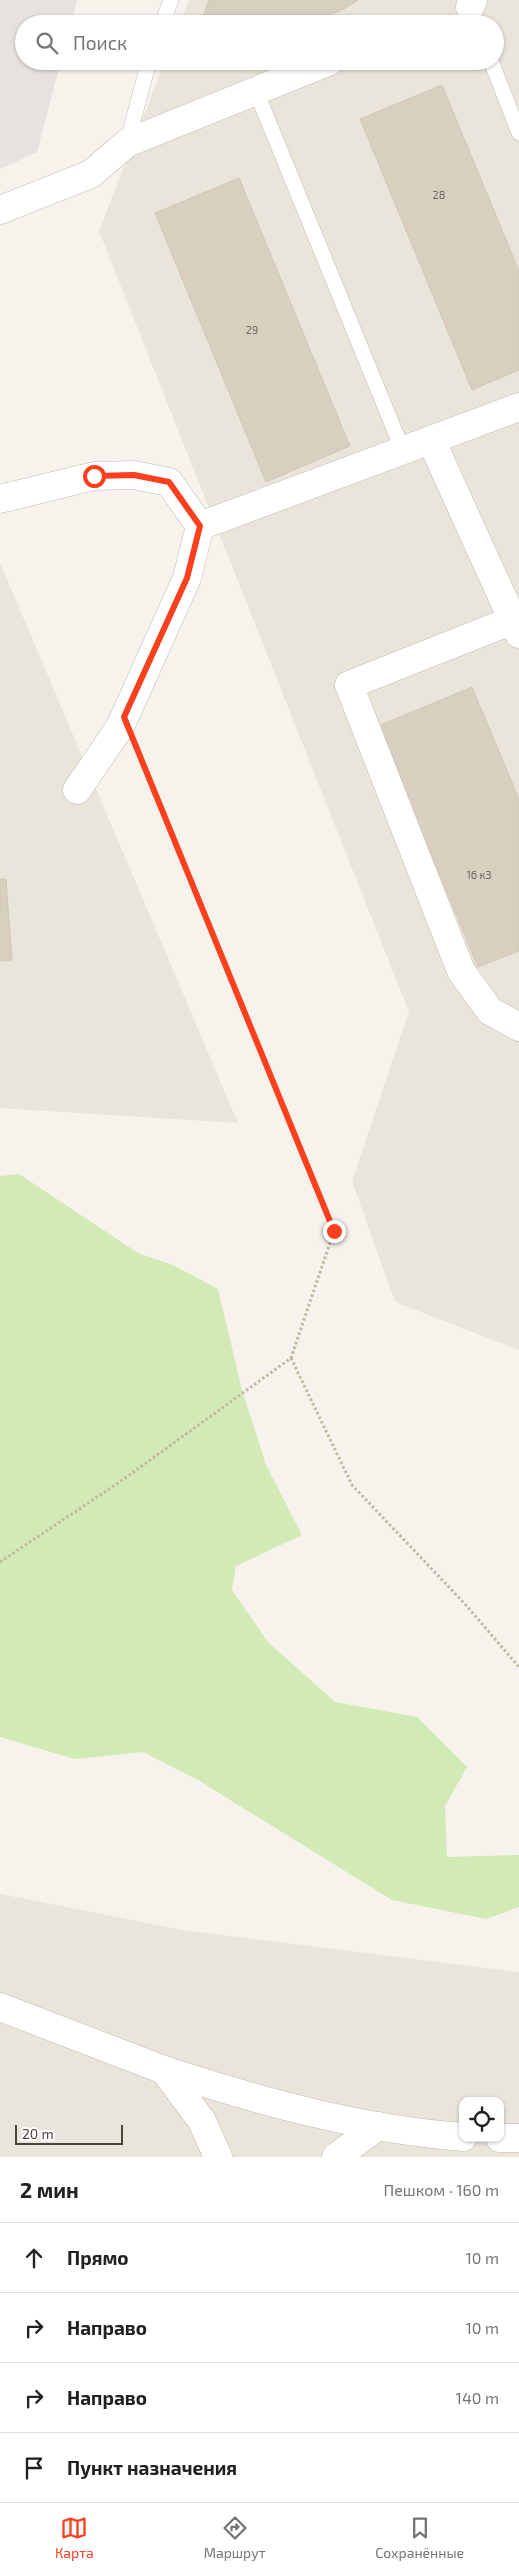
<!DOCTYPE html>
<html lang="ru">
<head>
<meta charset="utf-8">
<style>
	body { margin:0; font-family:"Exo 2",sans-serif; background:#f6f6f6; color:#202124 }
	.controls { position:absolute; right:15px; bottom:15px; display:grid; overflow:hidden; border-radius:10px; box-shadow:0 1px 4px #0004 }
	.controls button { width:45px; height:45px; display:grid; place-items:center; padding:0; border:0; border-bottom:1px solid #e0e0e0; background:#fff; color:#202124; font:25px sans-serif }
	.scale { position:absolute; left:15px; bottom:12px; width:108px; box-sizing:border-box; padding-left:5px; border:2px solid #4b4439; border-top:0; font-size:14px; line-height:18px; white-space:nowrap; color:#4b4439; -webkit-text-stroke:4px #fff; paint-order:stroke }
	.stop { position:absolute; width:15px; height:15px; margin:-11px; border:4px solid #fc3f1d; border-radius:50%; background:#fff }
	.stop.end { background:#fc3f1d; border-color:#fff; box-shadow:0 1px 5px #0008 }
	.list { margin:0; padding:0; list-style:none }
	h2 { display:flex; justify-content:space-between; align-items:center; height:65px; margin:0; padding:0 20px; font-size:21px }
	h2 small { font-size:16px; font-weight:400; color:#757577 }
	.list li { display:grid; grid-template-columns:32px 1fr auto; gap:15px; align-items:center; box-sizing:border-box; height:70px; padding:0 20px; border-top:1px solid #e0e0e0 }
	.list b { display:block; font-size:19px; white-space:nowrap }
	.list em { font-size:16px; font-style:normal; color:#757577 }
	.icon { flex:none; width:28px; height:28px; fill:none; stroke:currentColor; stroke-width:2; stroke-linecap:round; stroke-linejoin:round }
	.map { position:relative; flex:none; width:519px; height:2157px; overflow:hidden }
	.search { position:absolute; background:#fff; box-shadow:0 1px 4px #0004; left:15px; right:15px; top:15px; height:55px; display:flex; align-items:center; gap:12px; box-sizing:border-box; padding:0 18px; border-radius:28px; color:#757577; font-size:19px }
	.sheet { height:345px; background:#fff }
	nav { display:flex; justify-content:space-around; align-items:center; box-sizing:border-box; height:70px; border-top:1px solid #e0e0e0; background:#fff; font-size:14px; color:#757577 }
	nav a { display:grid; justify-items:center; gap:2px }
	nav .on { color:#fc3f1d }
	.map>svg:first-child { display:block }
	.residential { fill:#eae5da; fill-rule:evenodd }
	.industrial { fill:#e6e2dd }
	.green { fill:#d2eab5 }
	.building { fill:#d8cfc1; stroke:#d3c7b4 }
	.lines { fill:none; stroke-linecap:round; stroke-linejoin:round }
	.lane-casing { stroke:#c2bbae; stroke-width:16 }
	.street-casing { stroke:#c2bbae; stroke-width:29 }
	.path { stroke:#c4b79f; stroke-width:3; stroke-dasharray:2.5 2.5; stroke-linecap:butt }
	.lane { stroke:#fff; stroke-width:15 }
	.street { stroke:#fff; stroke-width:28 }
	.route { stroke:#fc3f1d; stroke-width:6 }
	.labels { text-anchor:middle; stroke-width:4; stroke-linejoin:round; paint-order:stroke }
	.number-label { font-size:11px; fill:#6e675b }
</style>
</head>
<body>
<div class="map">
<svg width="519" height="2157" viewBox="0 0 519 2157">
	<rect width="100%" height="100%" fill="#f6f3ec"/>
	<g class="residential">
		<polygon points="189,0 519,0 519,1350 395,1302 352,1181 409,1012 99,231 165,61 495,61 495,24 180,24"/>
		<polygon points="0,563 238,1123 0,1108"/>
		<path d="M0,1894L182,1930L519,1972V2157H0ZM463,2101H500V2138H463Z"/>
	</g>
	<polygon class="industrial" points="0,0 77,0 71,24 24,24 24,61 61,61 37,152 0,169"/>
	<polygon class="green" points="19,1174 138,1253 175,1266 218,1289 242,1390 266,1465 302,1535 236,1566 232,1590 268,1642 335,1702 417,1717 467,1767 445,1806 447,1857 519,1855 519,1907 486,1919 392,1900 198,1780 143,1752 75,1759 0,1737 0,1176"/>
	<g class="building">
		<polygon points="209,0 358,0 346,8 308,24 200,24"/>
		<polygon points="185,61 219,61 183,67"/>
		<polygon points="442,85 519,271 519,370 472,390 360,119"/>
		<polygon points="239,178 350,446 266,482 155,213"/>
		<polygon points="472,687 519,799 519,951 478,967 378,726"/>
		<polygon points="0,879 6,879 12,960 0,961"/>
	</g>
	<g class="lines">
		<defs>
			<g id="lane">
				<polyline points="470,7 476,24"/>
				<polyline points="162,24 171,0"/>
				<polyline points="491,61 519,133"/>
				<polyline points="256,91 403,451"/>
				<polyline points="127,143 149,61"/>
			</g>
			<g id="street">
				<polyline points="470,7 473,0"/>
				<polyline points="0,210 91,174 127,143 330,61"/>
				<polyline points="431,440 519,634"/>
				<polyline points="0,499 94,476 134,475 169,482 200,526 519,407"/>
				<polyline points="513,620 349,685 461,971 490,1011 519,1027"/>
				<polyline points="77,790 120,727 187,578 200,526"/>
				<polyline points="0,2007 164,2070 202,2121 218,2157"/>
				<path d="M164,2070C262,2102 360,2129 463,2137"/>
				<polyline points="500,2138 519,2138"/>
				<polyline points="336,2157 378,2126"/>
			</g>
		</defs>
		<use href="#lane" class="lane-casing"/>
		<use href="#street" class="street-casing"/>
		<g class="path">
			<polyline points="291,1358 352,1485 465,1604 519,1667"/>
			<polyline points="0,1562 124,1479 291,1358 334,1231 140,754"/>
		</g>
		<use href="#lane" class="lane"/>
		<use href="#street" class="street"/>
	</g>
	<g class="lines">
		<polyline class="route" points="94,476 134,475 169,482 200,526 187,578 124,717 334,1231"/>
	</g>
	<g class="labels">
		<g class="number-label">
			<text x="439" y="199">28</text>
			<text x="252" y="334">29</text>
			<text x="479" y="879">16 к3</text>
		</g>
	</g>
</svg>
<div class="controls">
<button><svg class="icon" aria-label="locate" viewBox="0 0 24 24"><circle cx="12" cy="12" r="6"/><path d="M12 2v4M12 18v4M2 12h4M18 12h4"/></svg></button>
</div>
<div class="scale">20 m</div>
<div class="stop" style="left:94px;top:476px"></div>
<div class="stop end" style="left:334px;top:1231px"></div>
<div class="search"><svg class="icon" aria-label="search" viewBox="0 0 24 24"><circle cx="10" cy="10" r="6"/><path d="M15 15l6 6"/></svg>Поиск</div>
</div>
<section class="sheet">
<h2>2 мин<small>Пешком · 160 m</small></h2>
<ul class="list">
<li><svg class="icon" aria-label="ahead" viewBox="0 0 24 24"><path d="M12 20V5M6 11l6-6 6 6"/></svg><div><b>Прямо</b></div><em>10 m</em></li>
<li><svg class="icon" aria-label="right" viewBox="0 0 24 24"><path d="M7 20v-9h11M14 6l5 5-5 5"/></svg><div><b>Направо</b></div><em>10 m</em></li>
<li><svg class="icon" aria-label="right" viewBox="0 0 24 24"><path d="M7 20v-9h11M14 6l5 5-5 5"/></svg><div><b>Направо</b></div><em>140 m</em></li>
<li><svg class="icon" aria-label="arrive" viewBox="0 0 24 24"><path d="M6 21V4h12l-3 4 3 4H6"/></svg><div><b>Пункт назначения</b></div></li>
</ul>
</section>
<nav>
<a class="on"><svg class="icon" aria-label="map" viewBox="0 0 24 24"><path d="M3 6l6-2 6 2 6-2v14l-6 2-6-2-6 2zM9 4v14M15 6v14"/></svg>Карта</a>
<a><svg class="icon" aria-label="directions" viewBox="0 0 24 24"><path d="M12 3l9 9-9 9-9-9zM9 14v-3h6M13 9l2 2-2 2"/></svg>Маршрут</a>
<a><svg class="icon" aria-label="saved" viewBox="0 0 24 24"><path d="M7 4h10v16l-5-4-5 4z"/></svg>Сохранённые</a>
</nav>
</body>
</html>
